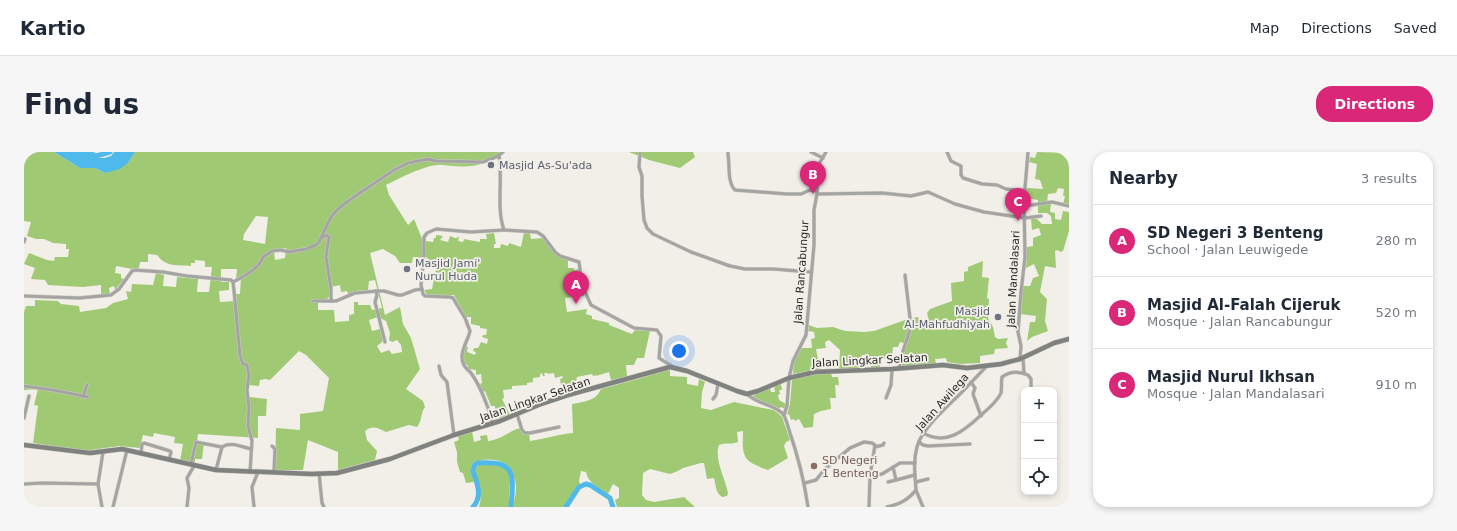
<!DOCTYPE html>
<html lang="en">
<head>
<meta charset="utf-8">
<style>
	body { margin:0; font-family:"DejaVu Sans",sans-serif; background:#f6f6f7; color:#1f2937 }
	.controls { position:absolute; right:12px; bottom:12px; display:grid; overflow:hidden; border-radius:8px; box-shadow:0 2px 6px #0003 }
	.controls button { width:36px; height:36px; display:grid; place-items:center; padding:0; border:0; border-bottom:1px solid #e0e1e3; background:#fff; color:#1f2937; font:20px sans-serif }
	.you { position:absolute; left:655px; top:199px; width:14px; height:14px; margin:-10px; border:3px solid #fff; border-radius:50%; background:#1a73e8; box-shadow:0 0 0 6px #1a73e833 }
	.badge { display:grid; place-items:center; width:26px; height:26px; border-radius:50%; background:#db2777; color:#fff; font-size:13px; font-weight:700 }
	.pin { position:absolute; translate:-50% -33px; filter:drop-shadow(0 1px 2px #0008) }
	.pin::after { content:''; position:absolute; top:21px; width:14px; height:12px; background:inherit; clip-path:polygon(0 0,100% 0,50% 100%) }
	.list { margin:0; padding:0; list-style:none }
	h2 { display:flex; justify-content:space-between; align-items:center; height:52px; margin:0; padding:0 16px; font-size:17px }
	h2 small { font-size:13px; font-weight:400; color:#747a83 }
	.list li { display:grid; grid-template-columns:26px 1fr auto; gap:12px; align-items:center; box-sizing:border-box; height:72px; padding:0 16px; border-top:1px solid #e0e1e3 }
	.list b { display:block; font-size:15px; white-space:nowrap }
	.list p { margin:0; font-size:13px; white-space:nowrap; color:#747a83 }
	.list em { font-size:13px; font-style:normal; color:#747a83 }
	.icon { flex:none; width:22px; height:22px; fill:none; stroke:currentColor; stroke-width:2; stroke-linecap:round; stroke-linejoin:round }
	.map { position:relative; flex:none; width:1045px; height:355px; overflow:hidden; border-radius:16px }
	header { display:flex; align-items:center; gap:24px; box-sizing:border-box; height:56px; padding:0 20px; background:#fff; border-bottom:1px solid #e0e1e3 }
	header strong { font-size:19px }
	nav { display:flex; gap:22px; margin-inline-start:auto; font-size:14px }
	.intro { display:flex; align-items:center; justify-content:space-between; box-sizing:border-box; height:96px; padding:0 24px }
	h1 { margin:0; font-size:28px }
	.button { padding:10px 18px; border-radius:16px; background:#db2777; color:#fff; font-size:14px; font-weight:700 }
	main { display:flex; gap:24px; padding:0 24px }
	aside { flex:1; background:#fff; border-radius:16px; box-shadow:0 2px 6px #0003 }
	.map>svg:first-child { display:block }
	.forest { fill:#a0c974; fill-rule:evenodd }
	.water { fill:#50b9eb }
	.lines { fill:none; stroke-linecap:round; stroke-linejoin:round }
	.river { stroke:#50b9eb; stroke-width:5 }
	.street-casing { stroke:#ceccc6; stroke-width:4 }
	.secondary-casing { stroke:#ceccc6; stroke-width:5.5 }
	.street { stroke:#a4a5a3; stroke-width:3 }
	.secondary { stroke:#80827f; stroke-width:4.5 }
	.worship-dot { fill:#6b7280; stroke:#f2efe9; stroke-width:1.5 }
	.education-dot { fill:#8d6e63; stroke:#f2efe9; stroke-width:1.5 }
	.labels { text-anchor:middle; stroke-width:3.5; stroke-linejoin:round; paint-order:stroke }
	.worship-label { font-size:11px; fill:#5b616d; stroke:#f2efe9; text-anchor:start }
	.street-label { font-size:11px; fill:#2b2a28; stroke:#f2efe9 }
	.education-label { font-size:11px; fill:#785e54; stroke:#f2efe9; text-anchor:start }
</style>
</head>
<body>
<header>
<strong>Kartio</strong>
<nav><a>Map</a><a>Directions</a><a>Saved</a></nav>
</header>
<div class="intro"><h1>Find us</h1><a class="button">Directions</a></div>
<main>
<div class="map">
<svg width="1045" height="355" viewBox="0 0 1045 355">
	<rect width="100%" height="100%" fill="#f2efe9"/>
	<g class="forest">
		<path d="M0,0H30L56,16H71L81,21L104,11L111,0H481C467,12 447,16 429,14C424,14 419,12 414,13C399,14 376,26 362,33L365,43L384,73L390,67L399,89L398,106L389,105L388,111H376L371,104L359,97L346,101L361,163L376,155L379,172L387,186L396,217L382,237L399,249L401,255C396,262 399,267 393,275L385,273L362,280C353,276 349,273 341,279L343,288L353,299L351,308L314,318V300L284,288L279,318H251L252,276L276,278V262L299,259L305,226L282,203L275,199L246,228L241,227L236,228L235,234L225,233V245L243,247L242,264H234V286L174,282L173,291H180L178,307H171V312L156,309L159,292L150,291L151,285L130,281L129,285L119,283L116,296L95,294L60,299L9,291L14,254L10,253L14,237L0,238V160L2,154H11V148L34,149L37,152L55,154L56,160L82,156L89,151L104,147L102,139L107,140L108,132L129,133L132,121L140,123L139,134L152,135L153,125L174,127L173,140H185L188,115H181V109L171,108V111H167V114C153,113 142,115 133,103L124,102V110H116L115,116H109L108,117L92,114L91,121L97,122V126L100,127L91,138L90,134L85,136L86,142L77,143V133L59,135L24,133L21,128L7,127L11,116L0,112L5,101L23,108L30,109L31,105H44L45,97H42V92L29,91L20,87H12L3,84L7,70L0,69ZM232,64L244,65L241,92L219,88L220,82ZM262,96L261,106L251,108L250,99ZM197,117H213L212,127L217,124L216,142H212V149L196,150L195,139L205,138V130H197ZM351,128L358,156L348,158L346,153H334V150H330V162L325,163V169L311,170L310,158H294V149L302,148L306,144L307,135L316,133L317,140L323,139L324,142L332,139L344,138L345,129ZM354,165L362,169L366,181L365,188L368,190L373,188L377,193L378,200L368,202L365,198L357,201L353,194L358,190L360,182H357L356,177L348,179L345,168Z"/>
		<polygon points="605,0 669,0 671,5 656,16 625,8"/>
		<polygon points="1013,0 1045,1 1045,53 1039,52 1041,44 1039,44 1040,37 1034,36 1032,41 1024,42 1023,51 1027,52 1026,60 1031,61 1031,67 1037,68 1039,59 1045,60 1045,79 1039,99 1036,100 1034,98 1031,99 1032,116 1021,114 1016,140 1023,147 1021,169 1024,179 1008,185 1003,189 1006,170 1011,170 1012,164 996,162 999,134 1006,134 1009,126 1015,124 1010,112 1002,116 1003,95 1009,94 1009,86 1017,83 1015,76 1008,78 1007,67 1013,67 1018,72 1028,72 1027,64 1023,61 1014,61 1014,48 1002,46 1003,36 1019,37 1016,28 1011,27 1013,12 1005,10 1006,5 1011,6"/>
		<path d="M500,80L506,81L507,87L519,86C526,96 531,105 544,108V116H550V118L555,117L556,123L544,122L545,126L543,127L544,130L557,129L560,144L541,146L543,160L563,157L562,162L568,164V167L585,171V173L608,182L611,178L626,179L620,206H613L610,213H602L603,225L587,228L585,220L572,224V223L569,224L568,222L553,225L552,229L547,231V240L542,242L540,233H537L536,227L539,226L538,224L531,226L530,221L524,222V221H520L521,224H519L518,221L516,222V225L509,226V230L503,231V233L488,234V237L479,238L480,246L478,247L486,263L476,267L473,256L471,257V254H467L461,239L459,240L456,232L458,231L457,222L452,223V218L444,217V213L440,212L438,207L441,194L444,195L443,200L451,203L452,200L449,199L450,196H454L457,190L463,192L464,187L458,185L459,183H462L463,177L456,176V174L447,172V165H442L430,143H403L400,138L408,137L413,111L408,110L402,105V89L409,90L410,86H412V83L419,84L416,88L424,90L426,84L431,86L435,85L434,89L439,90L440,87L456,90V87H463L462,82L470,81L472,92H470V96H476L477,92L484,94L485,91L497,95Z"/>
		<polygon points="959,109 958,125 965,126 963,146 965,147 964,166 969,175 971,185 974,187 984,186 982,191 984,196 971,197 970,202 956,204 956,211 936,212 923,210 922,206 911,207 912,212 876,215 882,192 876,190 874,195 869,195 868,204 856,208 856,216 847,216 847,210 844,210 844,203 838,203 838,217 815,217 816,198 805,188 801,190 802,196 792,197 796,217 769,222 770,209 777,196 788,196 787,187 791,186 790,180 784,179 785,173 793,176 809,175 821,179 840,180 850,179 884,167 894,165 897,171 905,169 903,161 906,157 928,149 927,131 940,129 940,120 944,119 944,115"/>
		<path d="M646,218V224L663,225V232L674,234L675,227L681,230L678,240L677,256L687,258L710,250L749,258L754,261L758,265L766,288L762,290L760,294L764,306L744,318C739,317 736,315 732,313C716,307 719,294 719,279L713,280L714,290C708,293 701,290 695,293C690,307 701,326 704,341L703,344L698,345C691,340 692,333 690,326L683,327L680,311H677L659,316L654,319L646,322L626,317L619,321L618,343L622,348L630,350L660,345L671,355H593L591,348L595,346V336L589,332L584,342C575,336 564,331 562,320L557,319L555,329L556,332L540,355H489C490,349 492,342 492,336C491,310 472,303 449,310L447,317L450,330L442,331L439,321L436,320L433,310V300L430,290L435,288L434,284L448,279L450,290L457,288L456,284L463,283L464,289C477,288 485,279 496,276L499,282H505L506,289C521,287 534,282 549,281L548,252C559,250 572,249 577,237L617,226L638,219Z"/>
		<polygon points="798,221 807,221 808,225 814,225 815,233 811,233 812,246 806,246 807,257 797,259 790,262 789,275 780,276 775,267 771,269 770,267 767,268 765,262 763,263 766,252 768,228 775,225"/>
		<polygon points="757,232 758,238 755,238 756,242 754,243 755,248 762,252 761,257 757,255 755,257 729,245 731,242 746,236 747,240 751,240 750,234"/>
		<path d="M455,313C496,309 484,326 485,355H455C460,341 451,329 452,316Z"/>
	</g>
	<polygon class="water" points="30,0 62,0 72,6 80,6 87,4 90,0 111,0 104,11 96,17 81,21 71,16 56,16"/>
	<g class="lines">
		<g class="river">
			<polyline points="63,0 72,4 86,0"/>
			<path d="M449,355C459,344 453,331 449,319L451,312C456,310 461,311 467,311C495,311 488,335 487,355"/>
			<polyline points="542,355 555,335 562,332 566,333 586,346 589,355"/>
		</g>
		<defs>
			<g id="street">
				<polyline points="616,0 615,15 618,24 618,44 620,68 623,76 629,82 667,100 706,114 721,117 749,117 787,120"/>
				<path d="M704,0V3C706,13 703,30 711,38L763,42H777L786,38L793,39"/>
				<polyline points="787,0 799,6"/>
				<polyline points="923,0 927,9 937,14 937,23 939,26 958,32 973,33 982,37 1001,39"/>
				<path d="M475,3C479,28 472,55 480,78L513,80L519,84L531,100L536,104L555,110L558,133L567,153L610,176L633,178L637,184L635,206L649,215"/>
				<polyline points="793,42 858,41 887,44 904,40 931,52 960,60 1001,66 1017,64"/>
				<polyline points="1001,54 1028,50 1045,54"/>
				<polyline points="297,86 303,83 305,85 302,105 307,137 307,149"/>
				<polyline points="0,90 1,87"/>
				<path d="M209,130C219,125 236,116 239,105L248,99L257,98L265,100L282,97L292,93L295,90L307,65L313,58L324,49L370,18L384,11L404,7L412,9L459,10L472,5L479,0"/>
				<polyline points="352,139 353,143 351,150 361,190"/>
				<polyline points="0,144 55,146 87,143 95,137 108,119 111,118 139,120 163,124 207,128 209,130 210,139 216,204 219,212 223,213 225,223 223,238 225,256 224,274 228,289 226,320"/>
				<polyline points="289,149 312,149 331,141 353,139 360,139 374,143 378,143 391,138 398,137"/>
				<polyline points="999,206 1000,221"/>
				<polyline points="996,207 997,194 994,180 997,140 1001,105 1000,48 1004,0"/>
				<polyline points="415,214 417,223 423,230 430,283"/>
				<polyline points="875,216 879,199 887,175 881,123"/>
				<polyline points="947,230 951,236 949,242 957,264"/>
				<polyline points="0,234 29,238 64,245"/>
				<path d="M723,242C733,252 748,252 758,261C762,265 763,272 765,278C774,304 780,327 784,355"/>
				<polyline points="59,245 63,233"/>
				<polyline points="862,246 867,233 868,217"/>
				<polyline points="689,247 692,243 694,232"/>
				<polyline points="493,262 498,278 501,281 506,281 535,275"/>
				<polyline points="760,263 763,254 765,226 769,209 782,183 790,93 790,58 793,42 795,12 802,0"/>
				<polyline points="0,266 5,244"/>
				<path d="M469,271C465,257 456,233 447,221C442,216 438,213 438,205C438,196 444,188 446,179L441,166L429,146L426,145L401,144L399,142L397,133L400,102V85L403,81L412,77L447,80L480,78"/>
				<path d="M899,281C922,294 940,279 956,264C963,258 973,250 977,241C978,236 977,230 978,225C986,219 995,219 1004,223L1007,227V236"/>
				<polyline points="895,290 899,293 904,294 946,292"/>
				<polyline points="248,294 251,297 250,319"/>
				<path d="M198,295C206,289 218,295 227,297"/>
				<polyline points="851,295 859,293 860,291"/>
				<polyline points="117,301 118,292 120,291 146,299 147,300 145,308"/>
				<polyline points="167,312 172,290 198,295 192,318"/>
				<polyline points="869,315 872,328 891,323"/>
				<polyline points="295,321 298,351 300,355"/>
				<polyline points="864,330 872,328"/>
				<polyline points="892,330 904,327"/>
				<polyline points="781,331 792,328 801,317 826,296 840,290 848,291 851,293 846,324"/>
				<polyline points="0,332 18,331 74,332"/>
				<polyline points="892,338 899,355"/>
				<polyline points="78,355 74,332 79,300"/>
				<polyline points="89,355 103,298"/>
				<polyline points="163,355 165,336 163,326 170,314"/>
				<polyline points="230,355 228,335 234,320"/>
				<polyline points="845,355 846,324 858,322 876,311 891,311"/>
				<path d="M863,355C876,352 884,348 892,338C891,323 889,309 893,295C897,277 924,254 937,241C946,232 954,223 963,214"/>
			</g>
			<polyline id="secondary" points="0,293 66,301 98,297 192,318 288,322 313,321 366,307 430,283 476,269 517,252 544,243 646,215 663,219 713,239 723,242 734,239 765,226 791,220 868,217 919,213 943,216 977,212 996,207 1030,191 1045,187"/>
		</defs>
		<use href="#street" class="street-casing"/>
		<use href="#secondary" class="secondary-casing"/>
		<use href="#street" class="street"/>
		<use href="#secondary" class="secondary"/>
	</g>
	<g class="worship-dot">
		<circle cx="467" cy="13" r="4"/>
		<circle cx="383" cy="117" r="4"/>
		<circle cx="974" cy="165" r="4"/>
	</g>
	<circle class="education-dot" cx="790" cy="314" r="4"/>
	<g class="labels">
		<g class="worship-label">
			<text x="475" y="17">Masjid As-Su'ada</text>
			<text x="391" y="115">Masjid Jami'<tspan x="391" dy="13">Nurul Huda</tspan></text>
			<text x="966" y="163" text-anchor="end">Masjid<tspan x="966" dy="13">Al-Mahfudhiyah</tspan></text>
		</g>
		<g class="street-label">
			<text transform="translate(777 120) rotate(-86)" y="4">Jalan Rancabungur</text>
			<text transform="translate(989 127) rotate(-87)" y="4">Jalan Mandalasari</text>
			<text transform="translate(846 208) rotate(-3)" y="4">Jalan Lingkar Selatan</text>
			<text transform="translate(511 247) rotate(-19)" y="4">Jalan Lingkar Selatan</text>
			<text transform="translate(918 250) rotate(-48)" y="4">Jalan Awilega</text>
		</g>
		<g class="education-label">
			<text x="798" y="312">SD Negeri<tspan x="798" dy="13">1 Benteng</tspan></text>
		</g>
	</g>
</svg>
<div class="controls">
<button>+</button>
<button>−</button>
<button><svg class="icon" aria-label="locate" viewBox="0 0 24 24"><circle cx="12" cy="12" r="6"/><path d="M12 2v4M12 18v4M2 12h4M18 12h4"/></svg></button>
</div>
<div class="you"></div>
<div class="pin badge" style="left:552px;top:152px">A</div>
<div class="pin badge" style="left:789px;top:42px">B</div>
<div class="pin badge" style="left:994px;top:69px">C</div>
</div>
<aside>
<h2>Nearby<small>3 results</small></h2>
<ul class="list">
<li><span class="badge">A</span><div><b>SD Negeri 3 Benteng</b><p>School · Jalan Leuwigede</p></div><em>280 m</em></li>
<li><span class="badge">B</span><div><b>Masjid Al-Falah Cijeruk</b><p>Mosque · Jalan Rancabungur</p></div><em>520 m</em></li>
<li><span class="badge">C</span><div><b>Masjid Nurul Ikhsan</b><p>Mosque · Jalan Mandalasari</p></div><em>910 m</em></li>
</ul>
</aside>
</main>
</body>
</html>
